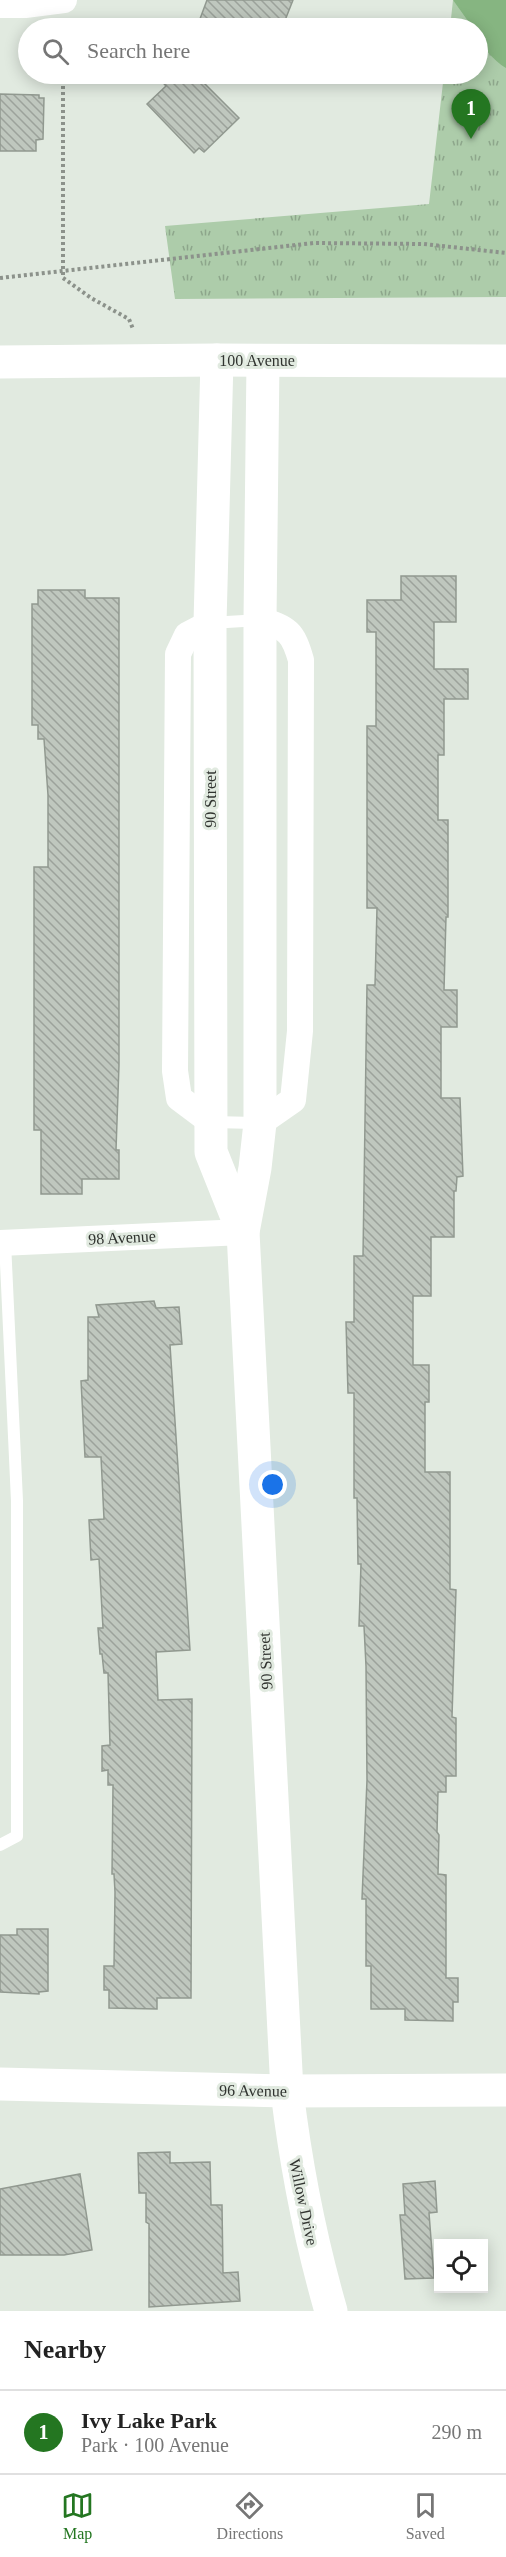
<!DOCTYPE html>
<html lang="en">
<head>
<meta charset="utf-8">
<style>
	body { margin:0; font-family:Georgia,serif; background:#f6f6f6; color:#222 }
	.controls { position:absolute; right:18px; bottom:18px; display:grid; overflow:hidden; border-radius:0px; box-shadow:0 3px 15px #0003 }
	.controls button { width:54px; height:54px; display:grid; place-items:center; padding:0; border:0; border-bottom:2px solid #e0e0e0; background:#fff; color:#222; font:30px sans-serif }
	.you { position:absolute; left:273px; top:1485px; width:21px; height:21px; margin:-15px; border:4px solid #fff; border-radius:50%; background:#1a73e8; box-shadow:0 0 0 9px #1a73e833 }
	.badge { display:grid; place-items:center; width:39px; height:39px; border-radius:50%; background:#247621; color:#fff; font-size:20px; font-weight:700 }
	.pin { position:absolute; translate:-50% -50px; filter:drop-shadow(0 2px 3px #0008) }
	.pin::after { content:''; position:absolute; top:32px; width:21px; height:18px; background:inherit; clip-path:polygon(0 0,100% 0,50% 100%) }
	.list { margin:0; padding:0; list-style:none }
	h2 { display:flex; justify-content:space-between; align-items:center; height:78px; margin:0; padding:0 24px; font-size:26px }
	h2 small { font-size:20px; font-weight:400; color:#767676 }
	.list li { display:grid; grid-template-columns:39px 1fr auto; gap:18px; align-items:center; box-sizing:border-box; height:84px; padding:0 24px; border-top:2px solid #e0e0e0 }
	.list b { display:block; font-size:22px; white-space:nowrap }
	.list p { margin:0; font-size:20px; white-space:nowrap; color:#767676 }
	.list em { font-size:20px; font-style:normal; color:#767676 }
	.icon { flex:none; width:33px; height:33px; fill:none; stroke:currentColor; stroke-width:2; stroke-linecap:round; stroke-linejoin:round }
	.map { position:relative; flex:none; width:506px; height:2311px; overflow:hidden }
	.search { position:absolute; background:#fff; box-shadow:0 3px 15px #0003; left:18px; right:18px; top:18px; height:66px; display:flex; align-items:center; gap:15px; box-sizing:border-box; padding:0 21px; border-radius:33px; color:#767676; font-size:22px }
	.sheet { height:162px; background:#fff }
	nav { display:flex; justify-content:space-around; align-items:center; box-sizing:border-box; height:84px; border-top:2px solid #e0e0e0; background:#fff; font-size:16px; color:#767676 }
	nav a { display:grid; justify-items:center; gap:3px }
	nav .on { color:#247621 }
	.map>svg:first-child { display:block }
	.park { fill:url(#park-tufts) }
	.water { fill:#86b581 }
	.building { fill:url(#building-back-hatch); stroke:#919990; stroke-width:1.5 }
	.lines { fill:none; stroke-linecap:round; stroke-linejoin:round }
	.path { stroke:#8c928b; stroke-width:4; stroke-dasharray:3 3; stroke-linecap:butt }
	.lane { stroke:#fff; stroke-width:12 }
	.street { stroke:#fff; stroke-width:26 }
	.secondary { stroke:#fff; stroke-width:33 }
	.labels { text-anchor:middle; stroke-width:6; stroke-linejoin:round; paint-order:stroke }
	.street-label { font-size:16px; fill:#313430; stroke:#e1eae0 }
</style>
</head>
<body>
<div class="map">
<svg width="506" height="2311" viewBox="0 0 506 2311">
	<defs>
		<pattern id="park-tufts" width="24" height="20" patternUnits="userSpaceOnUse" patternTransform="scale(1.5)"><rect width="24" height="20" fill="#adccaa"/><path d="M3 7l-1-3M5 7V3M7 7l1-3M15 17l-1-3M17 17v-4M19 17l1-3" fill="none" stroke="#8da68b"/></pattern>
		<pattern id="building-back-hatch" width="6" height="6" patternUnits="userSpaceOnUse" patternTransform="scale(1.5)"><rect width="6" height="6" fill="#bfc7be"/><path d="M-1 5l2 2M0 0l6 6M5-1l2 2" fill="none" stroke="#9ca29b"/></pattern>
	</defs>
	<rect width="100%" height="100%" fill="#e1eae0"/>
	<polygon class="park" points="453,0 506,39 506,297 175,299 165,226 429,204 444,74 478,74 478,28 450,28"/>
	<path class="water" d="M453,0H506V68C494,61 478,44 478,28H473Z"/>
	<g class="building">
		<polygon points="207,0 293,0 282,28 201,28 197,27"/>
		<polygon points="155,74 195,74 239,118 204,152 199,148 194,153 147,104 166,86"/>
		<polygon points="0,94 39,95 39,98 44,98 43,139 36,140 36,151 0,151"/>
		<polygon points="401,576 456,576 456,622 434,622 434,669 468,669 468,699 444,699 444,755 438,755 438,820 448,820 448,917 446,917 444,990 457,990 457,1027 441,1027 441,1098 460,1098 463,1176 457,1177 456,1191 454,1191 454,1237 431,1237 431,1296 413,1296 413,1365 429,1365 429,1402 425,1402 425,1472 450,1472 450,1589 456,1590 452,1717 456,1718 456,1776 446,1776 446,1792 438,1792 437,1832 439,1835 438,1874 446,1875 446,1978 458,1978 458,2002 453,2002 453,2021 405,2020 405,2009 371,2009 371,1966 366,1966 366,1899 362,1899 367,1780 366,1666 364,1626 359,1626 361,1564 358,1564 357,1498 354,1498 354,1393 348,1393 346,1322 354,1322 354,1256 363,1256 367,985 375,985 377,908 367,908 367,726 376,726 376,632 367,632 367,600 401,600"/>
		<polygon points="38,590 85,590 85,598 119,598 119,1065 116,1150 119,1150 119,1179 82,1179 82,1194 41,1194 41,1130 34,1130 34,867 48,867 48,795 44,739 38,739 38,725 32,725 32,604 38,604"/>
		<polygon points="154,1301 156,1308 179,1307 182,1344 170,1345 190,1650 156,1652 158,1700 192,1699 191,1998 157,1998 157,2009 109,2008 109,1990 104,1990 104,1966 114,1966 115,1892 114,1874 112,1874 113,1785 108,1785 108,1770 102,1771 102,1746 110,1745 108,1673 104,1673 102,1654 100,1654 98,1628 103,1628 99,1559 91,1560 89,1520 104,1519 101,1457 85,1457 81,1381 88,1380 88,1317 99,1317 96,1305"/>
		<polygon points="17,1929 48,1929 48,1991 39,1992 39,1994 0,1992 0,1935 17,1935"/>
		<polygon points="170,2152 170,2163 210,2162 211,2205 222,2205 223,2273 238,2272 240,2301 149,2307 149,2224 146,2222 146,2193 139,2193 138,2153"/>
		<polygon points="80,2174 92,2250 64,2255 0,2255 0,2189"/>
		<polygon points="435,2181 437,2212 429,2213 434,2278 405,2279 400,2215 405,2215 403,2184"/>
	</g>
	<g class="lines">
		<g class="path">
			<polyline points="63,74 63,278 91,298 129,319 133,329"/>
			<polyline points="0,278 314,243 424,244 506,253"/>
		</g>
		<g class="lane">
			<polyline points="210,623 259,620"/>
			<polyline points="212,1122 257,1123"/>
			<polyline points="0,1845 17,1836 17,1501 5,1242"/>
		</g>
		<g class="street">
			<polyline points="0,5 25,5 64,0"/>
			<path d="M260,620C288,628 293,632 301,660L300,1031L293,1100L260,1123"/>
			<polyline points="210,623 187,635 178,654 175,1071 179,1098 211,1122"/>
			<polyline points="0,1243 243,1232"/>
		</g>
		<g class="secondary">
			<polyline points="217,360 210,623 211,1152 243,1232"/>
			<path d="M263,361L260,620V1123L255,1168L243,1232L287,2091C296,2166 310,2238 331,2311"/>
			<polyline points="0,362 217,360 506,361"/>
			<polyline points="0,2084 287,2091 506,2090"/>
		</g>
	</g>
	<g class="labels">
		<g class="street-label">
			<text x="257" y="366">100 Avenue</text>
			<text transform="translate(210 799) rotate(-90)" y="6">90 Street</text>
			<text transform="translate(122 1237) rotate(-3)" y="6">98 Avenue</text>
			<text transform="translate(265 1661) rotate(-93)" y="6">90 Street</text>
			<text transform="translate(253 2090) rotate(1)" y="6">96 Avenue</text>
			<text transform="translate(304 2202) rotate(78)" y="6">Willow Drive</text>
		</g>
	</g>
</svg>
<div class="controls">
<button><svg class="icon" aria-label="locate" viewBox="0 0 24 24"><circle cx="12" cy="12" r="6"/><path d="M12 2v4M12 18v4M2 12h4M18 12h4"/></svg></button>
</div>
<div class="you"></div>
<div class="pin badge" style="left:471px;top:139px">1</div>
<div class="search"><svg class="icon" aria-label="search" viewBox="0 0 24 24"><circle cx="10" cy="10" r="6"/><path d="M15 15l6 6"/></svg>Search here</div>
</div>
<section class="sheet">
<h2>Nearby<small></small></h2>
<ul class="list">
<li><span class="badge">1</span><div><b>Ivy Lake Park</b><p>Park · 100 Avenue</p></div><em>290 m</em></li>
</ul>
</section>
<nav>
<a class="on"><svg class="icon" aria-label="map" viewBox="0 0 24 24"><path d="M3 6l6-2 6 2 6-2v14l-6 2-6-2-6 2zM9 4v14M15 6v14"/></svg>Map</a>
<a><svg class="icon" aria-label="directions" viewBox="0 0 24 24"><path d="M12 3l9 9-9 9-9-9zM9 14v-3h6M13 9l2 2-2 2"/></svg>Directions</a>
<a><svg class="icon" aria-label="saved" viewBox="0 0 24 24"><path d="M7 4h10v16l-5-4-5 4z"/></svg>Saved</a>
</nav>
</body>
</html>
